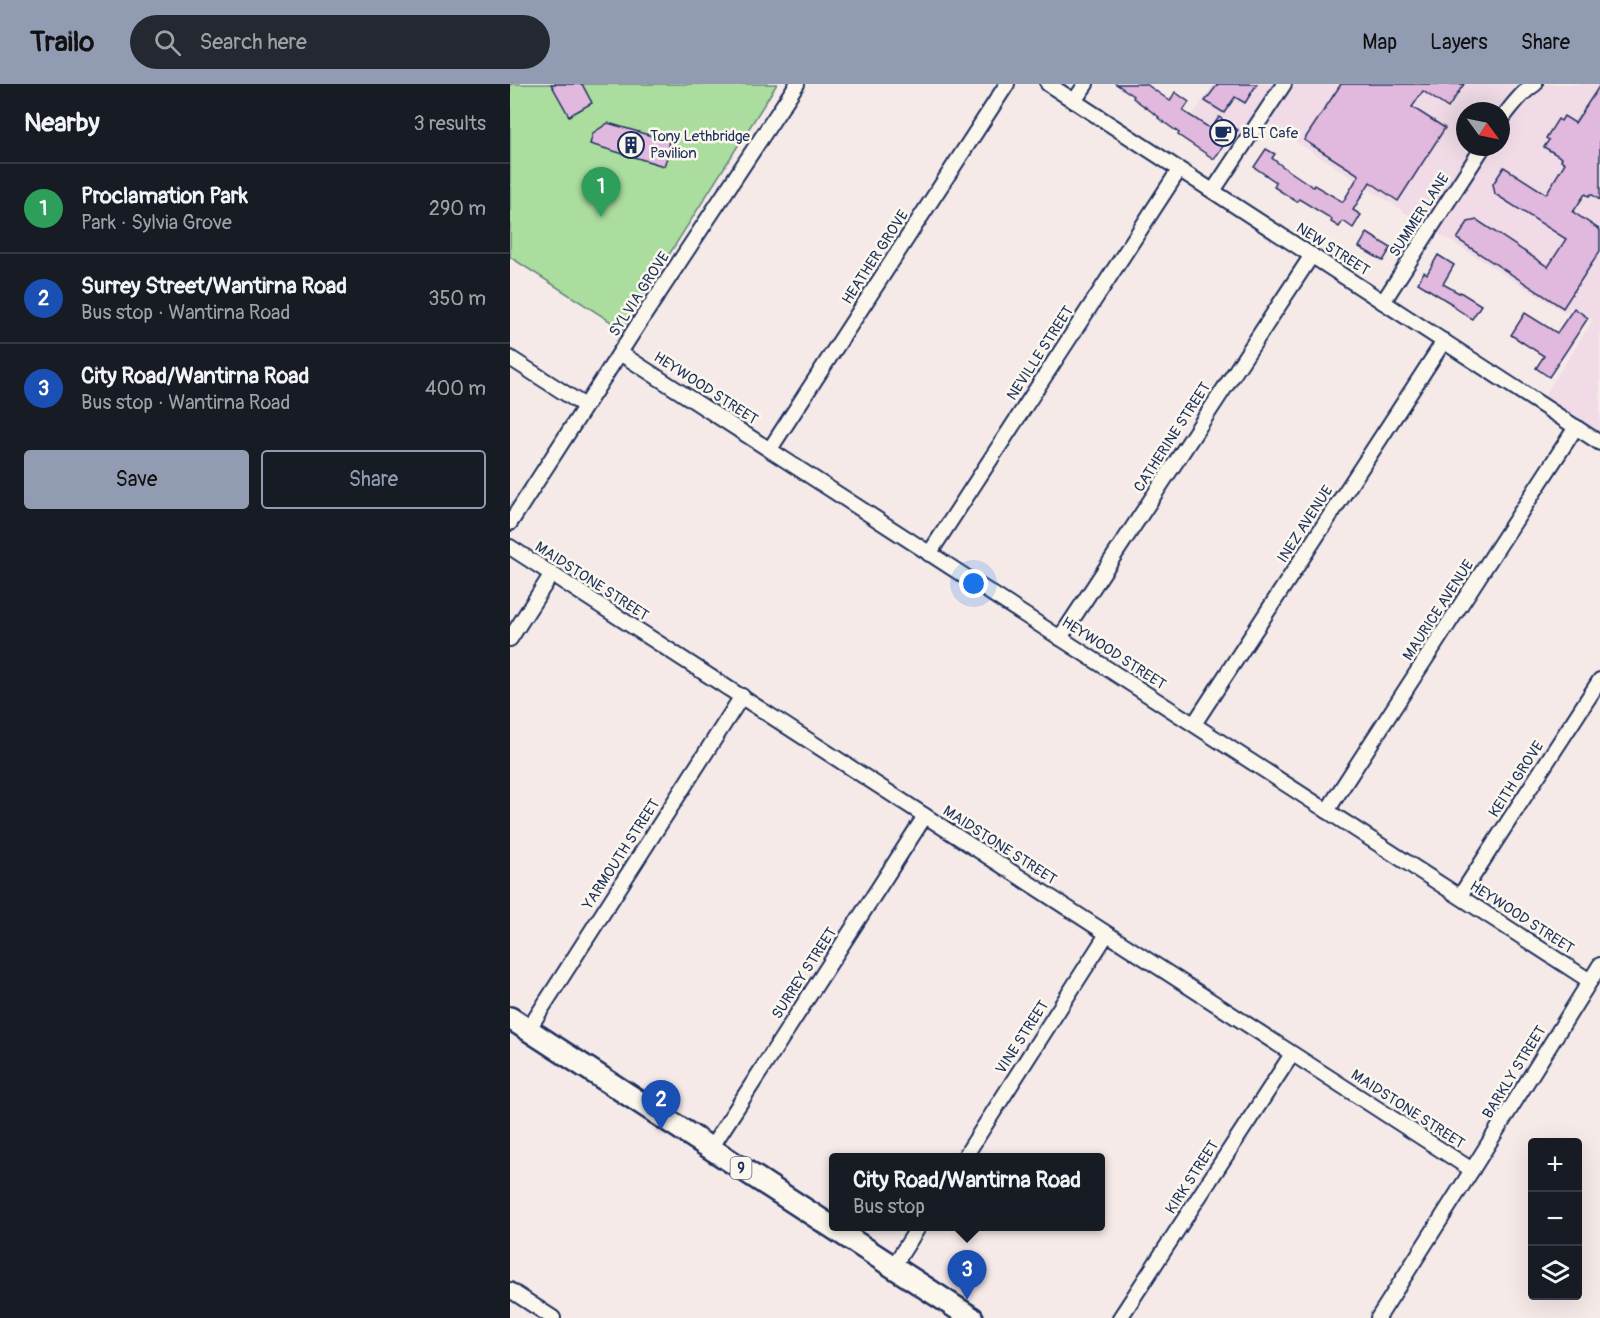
<!DOCTYPE html>
<html lang="en">
<head>
<meta charset="utf-8">
<style>
	body { margin:0; font-family:Pangolin,sans-serif; background:#242831; color:#f1f3f6 }
	.controls { position:absolute; right:18px; bottom:18px; display:grid; overflow:hidden; border-radius:6px; box-shadow:0 6px 24px #0002 }
	.controls button { width:54px; height:54px; display:grid; place-items:center; padding:0; border:0; border-bottom:2px solid #363941; background:#171b24; color:#f1f3f6; font:30px sans-serif }
	.compass { position:absolute; left:946px; top:18px; width:54px; height:54px; border-radius:50%; background:#171b24; box-shadow:0 6px 24px #0002; rotate:123deg }
	.you { position:absolute; left:464px; top:500px; width:21px; height:21px; margin:-15px; border:4px solid #fff; border-radius:50%; background:#1a73e8; box-shadow:0 0 0 9px #1a73e833 }
	.badge { display:grid; place-items:center; width:39px; height:39px; border-radius:50%; background:#919bb2; color:#fff; font-size:20px; font-weight:700 }
	.pin { position:absolute; translate:-50% -50px; filter:drop-shadow(0 2px 3px #0008) }
	.pin::after { content:''; position:absolute; top:32px; width:21px; height:18px; background:inherit; clip-path:polygon(0 0,100% 0,50% 100%) }
	.popup { position:absolute; left:319px; top:1069px; width:276px; height:78px; box-sizing:border-box; display:grid; place-content:center; border-radius:6px; background:#171b24; filter:drop-shadow(0 2px 4px #0005); font-size:20px; white-space:nowrap; color:#9ea1a6 }
	.popup b { font-size:22px; color:#f1f3f6 }
	.popup::after { content:''; position:absolute; left:50%; top:100%; margin-left:-12px; border:12px solid transparent; border-top-color:#171b24 }
	.list { margin:0; padding:0; list-style:none }
	h2 { display:flex; justify-content:space-between; align-items:center; height:78px; margin:0; padding:0 24px; font-size:26px }
	h2 small { font-size:20px; font-weight:400; color:#9ea1a6 }
	.list li { display:grid; grid-template-columns:39px 1fr auto; gap:18px; align-items:center; box-sizing:border-box; height:90px; padding:0 24px; border-top:2px solid #363941 }
	.list b { display:block; font-size:22px; white-space:nowrap }
	.list p { margin:0; font-size:20px; white-space:nowrap; color:#9ea1a6 }
	.list em { font-size:20px; font-style:normal; color:#9ea1a6 }
	.actions { display:flex; gap:12px; padding:18px 24px }
	.actions a { flex:1; padding:14px 0; border:2px solid #919bb2; border-radius:6px; text-align:center; font-size:21px; color:#919bb2 }
	.actions .main { background:#919bb2; color:#111 }
	.icon { flex:none; width:33px; height:33px; fill:none; stroke:currentColor; stroke-width:2; stroke-linecap:round; stroke-linejoin:round }
	.map { position:relative; flex:none; width:1090px; height:1234px; overflow:hidden }
	header { display:flex; align-items:center; gap:36px; box-sizing:border-box; height:84px; padding:0 30px; background:#919bb2; color:#111 }
	header strong { font-size:28px }
	nav { display:flex; gap:33px; margin-inline-start:auto; font-size:21px }
	.search { width:420px; height:54px; background:#242831; display:flex; align-items:center; gap:15px; box-sizing:border-box; padding:0 21px; border-radius:33px; color:#9ea1a6; font-size:22px }
	main { display:flex }
	aside { flex:1; background:#171b24 }
	.map>svg:first-child { display:block }
	.built { fill:#f0dbe6; fill-rule:evenodd }
	.green { fill:#abdd9e; stroke:#63867e; stroke-width:1.5 }
	.building { fill:#e1b8de; stroke:#1b2f5e; stroke-width:1.5 }
	.lines { fill:none; stroke-linecap:round; stroke-linejoin:round }
	.street-casing { stroke:#1b2f5e; stroke-width:18 }
	.primary-casing { stroke:#1b2f5e; stroke-width:26 }
	.street { stroke:#fbf7ec; stroke-width:14 }
	.primary { stroke:#fbf7ec; stroke-width:21 }
	.labels { text-anchor:middle; stroke-width:5; stroke-linejoin:round; paint-order:stroke }
	.shield { fill:#fbf7ec; stroke:#5e6b89; stroke-width:1.5 }
	.shield-label { font-size:14px; font-weight:bold; fill:#1b2f5e }
	.poi-label { font-size:15px; fill:#1b2f5e; stroke:#fbf7ec; text-anchor:start }
	.street-label { font-size:15px; fill:#1b2f5e; stroke:#fbf7ec }
</style>
</head>
<body>
<header>
<strong>Trailo</strong>
<div class="search"><svg class="icon" aria-label="search" viewBox="0 0 24 24"><circle cx="10" cy="10" r="6"/><path d="M15 15l6 6"/></svg>Search here</div>
<nav><a>Map</a><a>Layers</a><a>Share</a></nav>
</header>
<main>
<aside>
<h2>Nearby<small>3 results</small></h2>
<ul class="list">
<li><span class="badge" style="background:#2e9e5b">1</span><div><b>Proclamation Park</b><p>Park · Sylvia Grove</p></div><em>290 m</em></li>
<li><span class="badge" style="background:#1a4fb4">2</span><div><b>Surrey Street/Wantirna Road</b><p>Bus stop · Wantirna Road</p></div><em>350 m</em></li>
<li><span class="badge" style="background:#1a4fb4">3</span><div><b>City Road/Wantirna Road</b><p>Bus stop · Wantirna Road</p></div><em>400 m</em></li>
</ul>
<div class="actions"><a class="main">Save</a><a>Share</a></div>
</aside>
<div class="map">
<svg width="1090" height="1234" viewBox="0 0 1090 1234">
	<rect width="100%" height="100%" fill="#f6eae9"/>
	<filter id="ink" filterUnits="userSpaceOnUse"><feTurbulence type="fractalNoise" baseFrequency=".0167" numOctaves="2"/><feDisplacementMap in="SourceGraphic" scale="12" xChannelSelector="R" yChannelSelector="G"/><feConvolveMatrix kernelMatrix="1 2 1 2 8 2 1 2 1" color-interpolation-filters="sRGB"/></filter>
	<g filter="url(#ink)">
		<path class="built" d="M702,0H1090V350L1033,314L1083,236L1061,222L1056,229L910,138L759,40L737,73L698,48L700,44L682,32L703,1ZM955,27H991V63H955Z"/>
		<polygon class="green" points="0,0 267,0 112,245 0,173"/>
		<g class="building">
			<polygon points="41,0 72,0 82,19 59,32"/>
			<polygon points="606,0 636,0 660,17 665,8 679,18 673,27 701,45 709,33 728,46 718,60 716,58 704,75 668,51 669,49 648,34 649,33 623,14 624,12"/>
			<polygon points="708,0 747,0 735,19 725,13 714,29 695,17"/>
			<polygon points="831,0 954,0 938,24 913,7 902,23 935,44 888,117 860,98 843,126 851,131 843,144 833,137 829,143 821,138 822,135 789,115 787,118 764,103 766,98 744,83 756,65 765,70 762,74 772,82 803,103 804,101 833,118 849,91 794,56"/>
			<polygon points="1090,1 1090,116 1081,110 1079,112 1075,110 1063,128 1090,146 1090,167 1053,224 947,155 958,138 967,136 1038,183 1056,155 985,110 983,100 994,83 1036,110 1055,79 1051,76 1052,74 1034,63 1039,56 1036,54 1048,35 1051,37 1054,32 1065,39"/>
			<polygon points="98,39 159,57 158,62 161,63 154,82 80,60 83,49"/>
			<polygon points="857,149 881,164 873,177 849,163"/>
			<polygon points="928,171 944,181 933,200 949,209 950,208 971,221 962,235 941,221 942,220 908,199 914,188 917,190"/>
			<polygon points="1064,224 1078,234 1039,293 1026,284 1034,272 1001,251 1015,229 1047,249"/>
		</g>
		<g class="lines">
			<defs>
				<g id="street">
					<polyline points="538,0 1090,359"/>
					<polyline points="564,17 576,0"/>
					<path d="M991,36C1001,23 1011,9 1025,0"/>
					<polyline points="703,107 774,0"/>
					<polyline points="873,218 973,63"/>
					<polyline points="110,269 1080,897"/>
					<polyline points="0,274 75,322"/>
					<polyline points="260,365 497,0"/>
					<polyline points="0,439 131,236 287,0"/>
					<polyline points="0,463 962,1086"/>
					<polyline points="419,470 669,86"/>
					<polyline points="550,554 802,171"/>
					<polyline points="0,555 41,491"/>
					<polyline points="684,640 934,257"/>
					<polyline points="817,727 1066,343"/>
					<polyline points="950,812 1090,596"/>
					<polyline points="18,946 232,612"/>
					<polyline points="201,1064 415,732"/>
					<polyline points="454,1074 597,850"/>
					<polyline points="383,1183 409,1142"/>
					<polyline points="0,1206 43,1234"/>
					<polyline points="610,1234 782,970"/>
					<polyline points="868,1234 962,1086 1090,881"/>
				</g>
				<polyline id="primary" points="0,934 462,1234"/>
			</defs>
			<use href="#street" class="street-casing"/>
			<use href="#primary" class="primary-casing"/>
			<use href="#street" class="street"/>
			<use href="#primary" class="primary"/>
		</g>
	</g>
	<defs>
		<symbol id="cafe-ring" viewBox="-11 -11 22 22"><circle r="9.5" fill="#fbf7ec" stroke="#1b2f5e" stroke-width="1.5"/><path d="M-5.5-4.5H6V0H3Q3 3.5 0 3.5H-2.5Q-5.5 3.5-5.5 0ZM3-3.2v2h1.7v-2ZM-6 4.5H4V6H-6Z" fill="#1b2f5e"/></symbol>
		<symbol id="building-ring" viewBox="-11 -11 22 22"><circle r="9.5" fill="#fbf7ec" stroke="#1b2f5e" stroke-width="1.5"/><path d="M-4-6H4V6H1V3H-1V6H-4ZM-2.5-4.3h1.7v1.8h-1.7ZM.8-4.3h1.7v1.8H.8ZM-2.5-1h1.7V.8h-1.7ZM.8-1h1.7V.8H.8Z" fill="#1b2f5e"/></symbol>
	</defs>
	<g fill-rule="evenodd">
		<use href="#cafe-ring" x="698" y="34" width="30" height="30"/>
		<use href="#building-ring" x="106" y="46" width="30" height="30"/>
	</g>
	<g class="labels">
		<rect class="shield" x="220.5" y="1073" width="21" height="22" rx="4.5"/>
		<g class="shield-label">
			<text x="231" y="1089">9</text>
		</g>
		<g class="poi-label">
			<text x="732" y="54">BLT Cafe</text>
			<text x="140" y="57">Tony Lethbridge<tspan x="140" dy="17">Pavilion</tspan></text>
		</g>
		<g class="street-label">
			<text transform="translate(909 131) rotate(-57)" y="5">SUMMER LANE</text>
			<text transform="translate(823 165) rotate(33)" y="5">NEW STREET</text>
			<text transform="translate(365 173) rotate(-57)" y="5">HEATHER GROVE</text>
			<text transform="translate(129 210) rotate(-57)" y="5">SYLVIA GROVE</text>
			<text transform="translate(530 269) rotate(-57)" y="5">NEVILLE STREET</text>
			<text transform="translate(196 304) rotate(33)" y="5">HEYWOOD STREET</text>
			<text transform="translate(662 353) rotate(-57)" y="5">CATHERINE STREET</text>
			<text transform="translate(795 440) rotate(-57)" y="5">INEZ AVENUE</text>
			<text transform="translate(82 497) rotate(33)" y="5">MAIDSTONE STREET</text>
			<text transform="translate(928 526) rotate(-57)" y="5">MAURICE AVENUE</text>
			<text transform="translate(604 569) rotate(33)" y="5">HEYWOOD STREET</text>
			<text transform="translate(1006 695) rotate(-57)" y="5">KEITH GROVE</text>
			<text transform="translate(490 761) rotate(33)" y="5">MAIDSTONE STREET</text>
			<text transform="translate(111 770) rotate(-57)" y="5">YARMOUTH STREET</text>
			<text transform="translate(1012 833) rotate(33)" y="5">HEYWOOD STREET</text>
			<text transform="translate(294 889) rotate(-57)" y="5">SURREY STREET</text>
			<text transform="translate(512 953) rotate(-57)" y="5">VINE STREET</text>
			<text transform="translate(1004 988) rotate(-58)" y="5">BARKLY STREET</text>
			<text transform="translate(898 1025) rotate(33)" y="5">MAIDSTONE STREET</text>
			<text transform="translate(682 1093) rotate(-57)" y="5">KIRK STREET</text>
		</g>
	</g>
</svg>
<div class="controls">
<button>+</button>
<button>−</button>
<button><svg class="icon" aria-label="layers" viewBox="0 0 24 24"><path d="M12 4l9 5-9 5-9-5zM3 14l9 5 9-5"/></svg></button>
</div>
<svg class="compass" viewBox="-18 -18 36 36"><path d="M0-13l5 13h-10z" fill="#e53935"/><path d="M0 13l5-13h-10z" fill="#9ea1a6"/></svg>
<div class="you"></div>
<div class="pin badge" style="left:91px;top:133px;background:#2e9e5b">1</div>
<div class="pin badge" style="left:151px;top:1046px;background:#1a4fb4">2</div>
<div class="pin badge" style="left:457px;top:1216px;background:#1a4fb4">3</div>
<div class="popup"><b>City Road/Wantirna Road</b>Bus stop</div>
</div>
</main>
</body>
</html>
